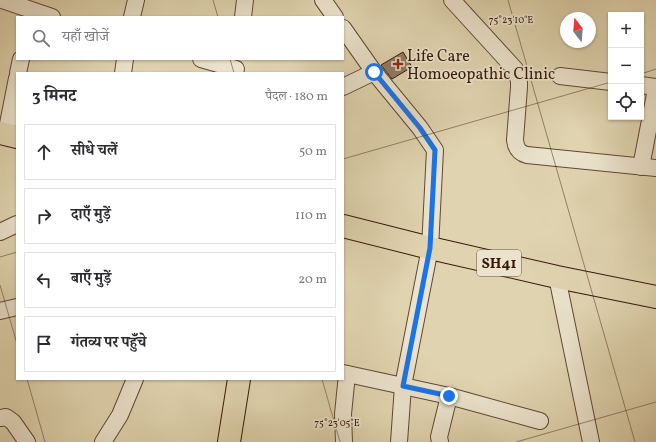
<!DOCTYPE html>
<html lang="hi">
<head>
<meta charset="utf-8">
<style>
	body { margin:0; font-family:Vollkorn,"Noto Serif Devanagari",serif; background:#f2f2f3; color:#2b2b33 }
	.controls { position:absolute; right:12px; top:12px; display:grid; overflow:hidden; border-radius:0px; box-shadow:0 1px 3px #0004 }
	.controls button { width:36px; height:36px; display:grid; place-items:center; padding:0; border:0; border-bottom:1px solid #e1e1e2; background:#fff; color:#2b2b33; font:20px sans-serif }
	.compass { position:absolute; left:560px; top:12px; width:36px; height:36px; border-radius:50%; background:#fff; box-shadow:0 1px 3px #0004; rotate:344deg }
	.stop { position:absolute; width:12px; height:12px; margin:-9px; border:3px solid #1a73e8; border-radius:50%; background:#fff }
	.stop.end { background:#1a73e8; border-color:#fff; box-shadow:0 1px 4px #0008 }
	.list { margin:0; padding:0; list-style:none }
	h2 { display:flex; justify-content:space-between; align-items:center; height:52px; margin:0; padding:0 16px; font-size:17px }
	h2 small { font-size:13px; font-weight:400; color:#7c7c81 }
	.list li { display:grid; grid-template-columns:26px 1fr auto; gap:12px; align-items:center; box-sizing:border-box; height:56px; margin:0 8px 8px; padding:0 8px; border:1px solid #e1e1e2; border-radius:0px }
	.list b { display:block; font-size:15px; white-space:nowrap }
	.list em { font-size:13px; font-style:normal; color:#7c7c81 }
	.icon { flex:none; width:22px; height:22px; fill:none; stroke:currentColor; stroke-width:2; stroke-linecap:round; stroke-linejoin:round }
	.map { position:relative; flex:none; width:656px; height:442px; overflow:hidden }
	.search { position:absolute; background:#fff; box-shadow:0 1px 3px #0004; left:16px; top:16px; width:328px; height:44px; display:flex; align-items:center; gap:10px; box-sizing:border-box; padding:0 14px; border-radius:0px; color:#7c7c81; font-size:15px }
	.panel { position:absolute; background:#fff; box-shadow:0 1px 3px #0004; left:16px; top:72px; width:328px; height:308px; border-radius:0px }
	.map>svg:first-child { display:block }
	.building { fill:#8f7a61; stroke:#37180b }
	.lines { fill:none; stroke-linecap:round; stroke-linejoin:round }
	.street-casing { stroke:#614734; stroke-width:18 }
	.primary-casing { stroke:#37180b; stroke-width:24 }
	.street { stroke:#ebe3cc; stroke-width:16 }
	.primary { stroke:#e0d4b0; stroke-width:22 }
	.route { stroke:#1a73e8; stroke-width:5 }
	.ticks { fill:none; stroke:#37180b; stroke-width:1; stroke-opacity:0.45 }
	.poi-dot { fill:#8f2418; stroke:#ebe3cc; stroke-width:1.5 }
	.labels { text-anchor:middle; stroke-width:3.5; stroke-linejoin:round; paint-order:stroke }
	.shield { fill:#ebe3cc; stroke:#6d5545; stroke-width:1 }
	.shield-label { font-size:15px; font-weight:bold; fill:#37180b }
	.poi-label { font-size:16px; fill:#37180b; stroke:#ebe3cc; text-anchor:start }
	.ticks-label { font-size:10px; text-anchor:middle; fill:#37180b; stroke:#ebe3cc; stroke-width:3.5; stroke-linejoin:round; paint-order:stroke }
</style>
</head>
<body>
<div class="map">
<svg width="656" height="442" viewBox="0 0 656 442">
	<rect width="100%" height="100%" fill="#e0d4b0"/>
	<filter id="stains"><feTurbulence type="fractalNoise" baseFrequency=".005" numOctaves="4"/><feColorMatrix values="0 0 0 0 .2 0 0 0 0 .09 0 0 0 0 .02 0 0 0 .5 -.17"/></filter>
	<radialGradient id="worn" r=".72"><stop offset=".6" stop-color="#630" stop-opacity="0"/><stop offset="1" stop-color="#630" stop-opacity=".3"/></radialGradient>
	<polygon class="building" points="403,52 412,67 392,79 381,65"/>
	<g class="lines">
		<defs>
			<g id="street">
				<polyline points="2,0 52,17"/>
				<polyline points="323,0 335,17"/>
				<path d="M452,0L515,69L519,81V87L515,140C516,149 519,153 527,155L656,168"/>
				<polyline points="132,17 136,0"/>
				<polyline points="243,17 245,0"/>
				<polyline points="343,28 374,72 420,128 435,150 430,248 403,386 399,442"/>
				<polyline points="201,59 236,69"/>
				<polyline points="18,73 21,59"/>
				<polyline points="123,73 125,59"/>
				<polyline points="560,76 611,82"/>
				<polyline points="641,85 656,87"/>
				<polyline points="343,87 374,72"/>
				<polyline points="6,134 17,78"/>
				<polyline points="641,167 656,89"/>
				<polyline points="0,232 17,224"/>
				<polyline points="557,277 591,442"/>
				<polyline points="0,311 17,307"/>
				<polyline points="343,373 449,396 540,421"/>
				<polyline points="0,418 6,417 13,422 27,442"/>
				<polyline points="103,442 120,415 135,379"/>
				<polyline points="344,442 343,414 347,374"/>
				<polyline points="440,442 439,437 449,396"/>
			</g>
			<g id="primary">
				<polyline points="0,133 17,137"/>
				<polyline points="343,226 430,248 557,277 656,297"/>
				<polyline points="229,442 239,379"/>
			</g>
		</defs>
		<use href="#street" class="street-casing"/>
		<use href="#primary" class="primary-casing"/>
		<use href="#street" class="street"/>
		<use href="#primary" class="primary"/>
	</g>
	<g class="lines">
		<polyline class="route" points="374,72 420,128 435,150 430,248 403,386 449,396"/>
	</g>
	<path class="ticks" d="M213,0L218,17M508,0L635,442M230,59L234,73M641,74L656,69M343,159L611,82M0,257L17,252M0,285L17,344M27,379L45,442M322,379L340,442M516,442L656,402"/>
	<path class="poi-dot" d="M396 58h4v4h4v4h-4v4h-4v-4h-4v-4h4z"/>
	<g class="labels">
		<rect class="shield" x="477" y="250" width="44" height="26" rx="3"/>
		<g class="shield-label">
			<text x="499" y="268">SH41</text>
		</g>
		<g class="poi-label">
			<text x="407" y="61">Life Care<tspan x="407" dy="18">Homoeopathic Clinic</tspan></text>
		</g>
	</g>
	<g class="ticks-label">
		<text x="511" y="23">75°23'10"E</text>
		<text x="337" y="426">75°23'05"E</text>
	</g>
	<rect width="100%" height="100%" filter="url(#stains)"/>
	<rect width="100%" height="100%" fill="url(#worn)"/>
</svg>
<div class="controls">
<button>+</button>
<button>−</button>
<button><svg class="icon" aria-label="locate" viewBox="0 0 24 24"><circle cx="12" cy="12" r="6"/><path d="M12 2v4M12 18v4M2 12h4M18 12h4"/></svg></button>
</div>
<svg class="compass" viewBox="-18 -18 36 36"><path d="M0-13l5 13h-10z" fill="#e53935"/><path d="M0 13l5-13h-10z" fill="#7c7c81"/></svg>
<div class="stop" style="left:374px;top:72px"></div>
<div class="stop end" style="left:449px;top:396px"></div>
<div class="search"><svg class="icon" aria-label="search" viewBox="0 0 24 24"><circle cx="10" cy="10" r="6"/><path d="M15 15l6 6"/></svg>यहाँ खोजें</div>
<section class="panel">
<h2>3 मिनट<small>पैदल · 180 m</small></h2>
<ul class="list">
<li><svg class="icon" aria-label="ahead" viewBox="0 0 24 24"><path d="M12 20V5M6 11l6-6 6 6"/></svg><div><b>सीधे चलें</b></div><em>50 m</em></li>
<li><svg class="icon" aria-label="right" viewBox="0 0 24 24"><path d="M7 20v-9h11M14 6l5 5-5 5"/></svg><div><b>दाएँ मुड़ें</b></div><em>110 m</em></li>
<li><svg class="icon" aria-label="left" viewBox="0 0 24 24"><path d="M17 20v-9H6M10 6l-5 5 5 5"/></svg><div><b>बाएँ मुड़ें</b></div><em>20 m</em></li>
<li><svg class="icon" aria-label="arrive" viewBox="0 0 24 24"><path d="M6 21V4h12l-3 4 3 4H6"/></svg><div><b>गंतव्य पर पहुँचे</b></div></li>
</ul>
</section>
</div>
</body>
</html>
